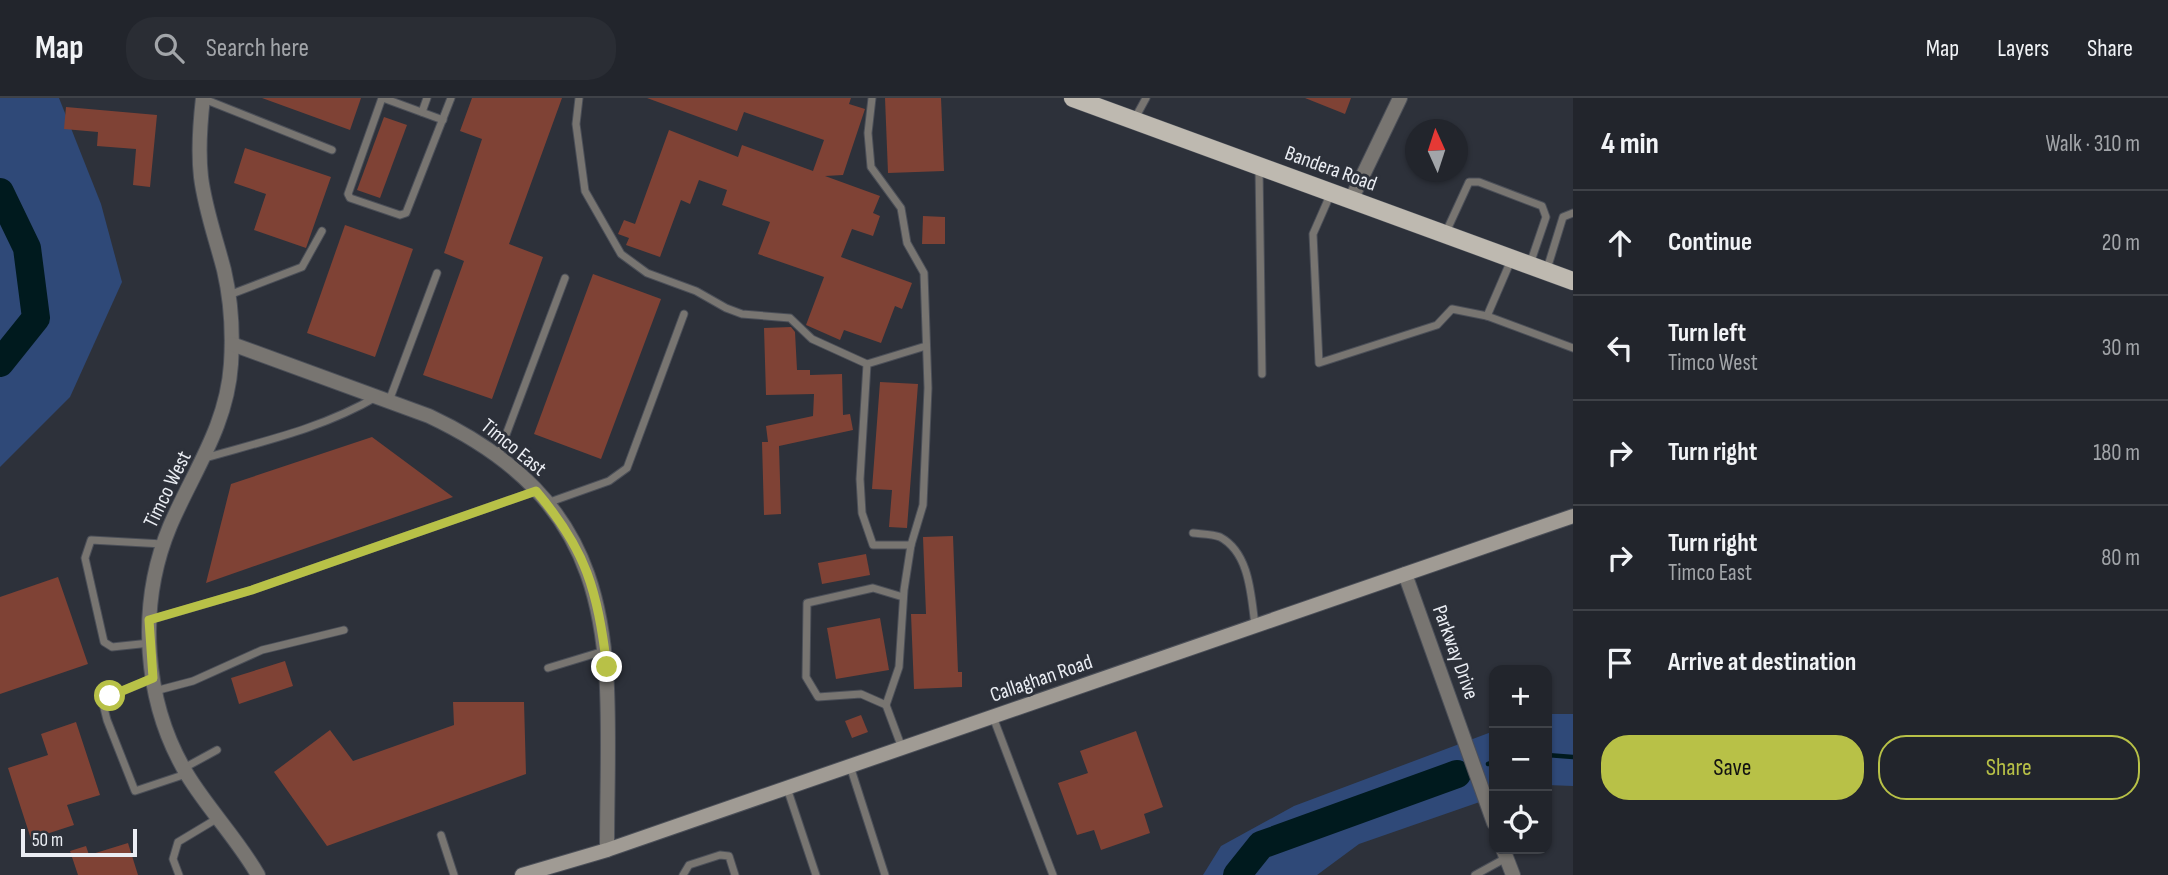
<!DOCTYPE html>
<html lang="en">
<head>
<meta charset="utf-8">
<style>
	body { margin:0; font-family:"Sofia Sans Condensed",sans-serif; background:#2a2d34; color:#f1f3f6 }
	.controls { position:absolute; right:21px; bottom:21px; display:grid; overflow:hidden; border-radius:14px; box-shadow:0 2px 5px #0004 }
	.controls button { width:63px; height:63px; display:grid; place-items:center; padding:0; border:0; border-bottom:2px solid #3f4248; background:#22252c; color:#f1f3f6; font:35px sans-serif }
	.compass { position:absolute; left:1405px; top:21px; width:63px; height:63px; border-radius:50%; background:#22252c; box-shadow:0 2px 5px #0004; rotate:357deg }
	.scale { position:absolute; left:21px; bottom:18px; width:116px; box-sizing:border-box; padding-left:7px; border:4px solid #eaedf3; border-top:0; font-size:19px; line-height:24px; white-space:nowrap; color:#eaedf3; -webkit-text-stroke:5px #2d313a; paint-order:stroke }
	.stop { position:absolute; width:21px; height:21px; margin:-16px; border:5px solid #b8c147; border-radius:50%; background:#fff }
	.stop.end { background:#b8c147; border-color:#fff; box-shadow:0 2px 7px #0008 }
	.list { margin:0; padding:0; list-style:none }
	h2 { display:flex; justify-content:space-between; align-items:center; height:91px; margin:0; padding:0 28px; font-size:30px }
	h2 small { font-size:23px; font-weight:400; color:#a2a5a9 }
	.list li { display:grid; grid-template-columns:46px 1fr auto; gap:21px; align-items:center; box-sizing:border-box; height:105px; padding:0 28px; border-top:2px solid #3f4248 }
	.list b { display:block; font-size:26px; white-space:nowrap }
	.list p { margin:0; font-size:23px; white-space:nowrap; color:#a2a5a9 }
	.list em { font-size:23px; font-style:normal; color:#a2a5a9 }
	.actions { display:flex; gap:14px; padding:21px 28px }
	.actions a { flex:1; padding:16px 0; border:2px solid #b8c147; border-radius:28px; text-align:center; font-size:24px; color:#b8c147 }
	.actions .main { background:#b8c147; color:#111 }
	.icon { flex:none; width:38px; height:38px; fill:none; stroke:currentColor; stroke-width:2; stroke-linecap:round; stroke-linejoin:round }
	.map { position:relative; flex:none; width:1573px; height:777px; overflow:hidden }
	header { display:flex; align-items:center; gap:42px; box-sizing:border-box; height:98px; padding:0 35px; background:#22252c; border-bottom:2px solid #3f4248 }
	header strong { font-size:33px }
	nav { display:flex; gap:38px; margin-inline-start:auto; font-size:24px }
	.search { width:490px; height:63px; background:#2a2d34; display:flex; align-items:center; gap:18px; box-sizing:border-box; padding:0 24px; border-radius:28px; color:#a2a5a9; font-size:26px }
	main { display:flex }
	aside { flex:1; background:#22252c }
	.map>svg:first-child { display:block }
	.green { fill:#2f4978 }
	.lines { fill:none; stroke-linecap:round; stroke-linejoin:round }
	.stream { stroke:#001a1e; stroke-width:4.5 }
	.river { stroke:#001a1e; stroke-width:28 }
	.building { fill:#7f4235 }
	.service-casing { stroke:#4b4f58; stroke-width:9 }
	.minor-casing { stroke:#4b4f58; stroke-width:16 }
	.secondary-casing { stroke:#4b4f58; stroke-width:16 }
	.primary-casing { stroke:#4b4f58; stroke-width:19 }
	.service { stroke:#787571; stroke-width:7 }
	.minor { stroke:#787571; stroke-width:14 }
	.secondary { stroke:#a09b94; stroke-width:14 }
	.primary { stroke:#beb9b0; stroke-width:18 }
	.route { stroke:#b8c147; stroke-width:9 }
	.labels { text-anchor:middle; stroke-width:6; stroke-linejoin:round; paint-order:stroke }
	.street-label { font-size:21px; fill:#eaedf3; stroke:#2d313a }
</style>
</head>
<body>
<header>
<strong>Map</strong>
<div class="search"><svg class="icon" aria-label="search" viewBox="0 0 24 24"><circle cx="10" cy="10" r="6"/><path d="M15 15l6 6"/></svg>Search here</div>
<nav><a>Map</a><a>Layers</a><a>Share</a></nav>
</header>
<main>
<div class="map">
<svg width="1573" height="777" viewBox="0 0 1573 777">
	<rect width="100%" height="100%" fill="#2d313a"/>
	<g class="green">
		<polygon points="0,0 59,0 101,106 122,184 70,299 0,369"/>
		<polygon points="1547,616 1573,616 1573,688 1547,687"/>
		<polygon points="1494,633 1494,699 1359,746 1317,777 1203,777 1221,748 1294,708"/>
	</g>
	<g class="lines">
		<g class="stream">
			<polyline points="1547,657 1573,659"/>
			<polyline points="1488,666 1494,664"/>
		</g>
		<g class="river">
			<polyline points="0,94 27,150 36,220 0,265"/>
			<polyline points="1237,777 1261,747 1457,676"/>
		</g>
	</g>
	<g class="building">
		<polygon points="262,0 361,0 350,32"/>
		<polygon points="472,0 562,0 509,146 543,159 492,301 423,277 464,163 444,155 482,41 460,33"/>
		<polygon points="647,0 851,0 849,6 865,11 843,77 825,78 880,98 873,115 880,118 873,138 852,131 841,159 912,185 902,211 895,208 881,245 844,232 840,242 806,227 824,179 758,156 770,124 722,107 727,92 699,82 690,106 681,102 660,159 626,147 629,140 618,136 624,122 635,126 669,32 738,59 742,47 813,73 824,42 744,14 737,33"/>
		<polygon points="885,0 941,0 944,73 888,75"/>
		<polygon points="1305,0 1351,0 1345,16"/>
		<polygon points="66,9 157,17 150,89 133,87 136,51 97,48 98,34 64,31"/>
		<polygon points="384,19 407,27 380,100 357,92"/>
		<polygon points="245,50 331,79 306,150 254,132 266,96 234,85"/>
		<polygon points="923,118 945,119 945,146 922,146"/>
		<polygon points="345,127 413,151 375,259 307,235"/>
		<polygon points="593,176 661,201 601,361 534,336"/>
		<polygon points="791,229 795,234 797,272 810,272 810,277 842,276 843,317 850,316 853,332 779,348 781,416 764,417 762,344 768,344 766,328 813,318 814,296 766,297 764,230"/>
		<polygon points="880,284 918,286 907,430 889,429 892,392 872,391"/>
		<polygon points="372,339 453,399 206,485 231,386"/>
		<polygon points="953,438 958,574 962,574 962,589 914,591 911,516 926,516 923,439"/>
		<polygon points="866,456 870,477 822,486 818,465"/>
		<polygon points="58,479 88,566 0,596 0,499"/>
		<polygon points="880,520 889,572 836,581 827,530"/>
		<polygon points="285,563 293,588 239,606 231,580"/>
		<polygon points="453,604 524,604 526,676 327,748 274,674 330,632 353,663 454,627"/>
		<polygon points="861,617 868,634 852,640 845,623"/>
		<polygon points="76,624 100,697 67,707 74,727 31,741 8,670 48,657 41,636"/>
		<polygon points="1136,633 1163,709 1144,716 1150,735 1101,752 1094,732 1077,737 1058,685 1088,675 1080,653"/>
		<polygon points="128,745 138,777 78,777 70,753 86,748 89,757"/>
	</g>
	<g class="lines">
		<defs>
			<g id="service">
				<polyline points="382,0 348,96 350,100 400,117 406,115 451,0"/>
				<polyline points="383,0 443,22"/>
				<polyline points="579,0 576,26 585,93 621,156 647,175 696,193 726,210 742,216 790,220 812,241 867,266"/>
				<polyline points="872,0 868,35 871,69 901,110 907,145 924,175 928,290 923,407 911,447 904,492 899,569 886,607 902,650"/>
				<polyline points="204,1 332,52"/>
				<polyline points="422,14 427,0"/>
				<polyline points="1134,22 1146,0"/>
				<polyline points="1259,69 1262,276"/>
				<polyline points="1331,95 1313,136 1319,265 1437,227 1452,211 1487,218 1573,250"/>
				<polyline points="1446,134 1469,84 1479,84 1542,108 1546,119 1530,166"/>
				<polyline points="1547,171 1563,119 1573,115"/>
				<polyline points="229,197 302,169 322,133"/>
				<polyline points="1487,218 1512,160"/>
				<polyline points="389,303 437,175"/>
				<polyline points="498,358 565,180"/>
				<path d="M205,360C264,343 323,330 376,299"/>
				<polyline points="547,405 609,383 627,370 684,216"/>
				<path d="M1193,435C1202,436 1213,436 1220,439C1250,455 1251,498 1255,527"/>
				<polyline points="911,447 873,447 862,415 860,381 867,266 926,248"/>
				<polyline points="150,522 252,492 536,393"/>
				<polyline points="150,545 112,549 104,544 85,460 91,442 163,446"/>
				<polyline points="548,570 604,553"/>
				<polyline points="152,581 110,598 104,610 107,622 135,693 186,676"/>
				<polyline points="155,593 193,583 262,552 344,532"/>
				<polyline points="886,607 861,596 818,599 806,579 807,505 873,490 903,499"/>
				<polyline points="993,619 1053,777"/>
				<polyline points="850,668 885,777"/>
				<polyline points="184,670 217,652"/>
				<polyline points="787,690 816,777"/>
				<polyline points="441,737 454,777"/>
				<polyline points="179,777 173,761 178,744 218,720"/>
				<polyline points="683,777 689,767 720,757 729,758 735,777"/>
				<polyline points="1475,777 1506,760"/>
			</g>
			<g id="minor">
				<path d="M203,0C200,26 198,53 201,79C205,111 216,141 224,172C231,202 233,235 231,266C227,328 193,374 170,428C137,507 143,604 188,678C209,712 238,742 258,777"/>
				<polyline points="1351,102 1400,0"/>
				<path d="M232,246L429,318C633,414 607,560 607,752"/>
				<polyline points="1405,476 1494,725"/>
				<polyline points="1503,751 1513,777"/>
			</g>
			<polyline id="secondary" points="522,777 607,752 1573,418"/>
			<polyline id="primary" points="1073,0 1573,183"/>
		</defs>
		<use href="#service" class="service-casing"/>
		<use href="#minor" class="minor-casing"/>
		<use href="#secondary" class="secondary-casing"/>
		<use href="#primary" class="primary-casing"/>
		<use href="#service" class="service"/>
		<use href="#minor" class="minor"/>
		<use href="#secondary" class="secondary"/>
		<use href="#primary" class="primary"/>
	</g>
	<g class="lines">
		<path class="route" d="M110,598L153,580L149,522L252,492L536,393C587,453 597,492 607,569"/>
	</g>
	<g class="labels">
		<g class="street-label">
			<text transform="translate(1331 70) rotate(20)" y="7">Bandera Road</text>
			<text transform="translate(514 349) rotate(39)" y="7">Timco East</text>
			<text transform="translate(167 391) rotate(-64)" y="7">Timco West</text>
			<text transform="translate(1456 554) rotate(70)" y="7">Parkway Drive</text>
			<text transform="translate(1041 580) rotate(-19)" y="7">Callaghan Road</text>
		</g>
	</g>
</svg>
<div class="controls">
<button>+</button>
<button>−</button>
<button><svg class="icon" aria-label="locate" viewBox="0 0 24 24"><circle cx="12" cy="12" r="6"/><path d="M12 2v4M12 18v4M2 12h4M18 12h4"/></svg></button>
</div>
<svg class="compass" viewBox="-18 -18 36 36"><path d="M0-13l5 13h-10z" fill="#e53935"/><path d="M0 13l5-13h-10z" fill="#a2a5a9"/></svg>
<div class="scale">50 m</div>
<div class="stop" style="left:110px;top:598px"></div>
<div class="stop end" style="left:607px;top:569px"></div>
</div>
<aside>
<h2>4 min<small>Walk · 310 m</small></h2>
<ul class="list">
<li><svg class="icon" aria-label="ahead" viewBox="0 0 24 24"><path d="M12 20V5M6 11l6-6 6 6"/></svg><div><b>Continue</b></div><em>20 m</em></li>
<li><svg class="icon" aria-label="left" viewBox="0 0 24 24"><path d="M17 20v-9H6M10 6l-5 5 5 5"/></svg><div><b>Turn left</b><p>Timco West</p></div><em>30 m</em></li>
<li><svg class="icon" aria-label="right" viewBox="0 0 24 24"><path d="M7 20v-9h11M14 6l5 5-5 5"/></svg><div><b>Turn right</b></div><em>180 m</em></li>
<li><svg class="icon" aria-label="right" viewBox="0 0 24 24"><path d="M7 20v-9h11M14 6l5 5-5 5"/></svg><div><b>Turn right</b><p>Timco East</p></div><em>80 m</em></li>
<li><svg class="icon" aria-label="arrive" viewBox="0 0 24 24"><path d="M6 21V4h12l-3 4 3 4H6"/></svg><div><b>Arrive at destination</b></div></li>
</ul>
<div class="actions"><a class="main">Save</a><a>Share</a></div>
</aside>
</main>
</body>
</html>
